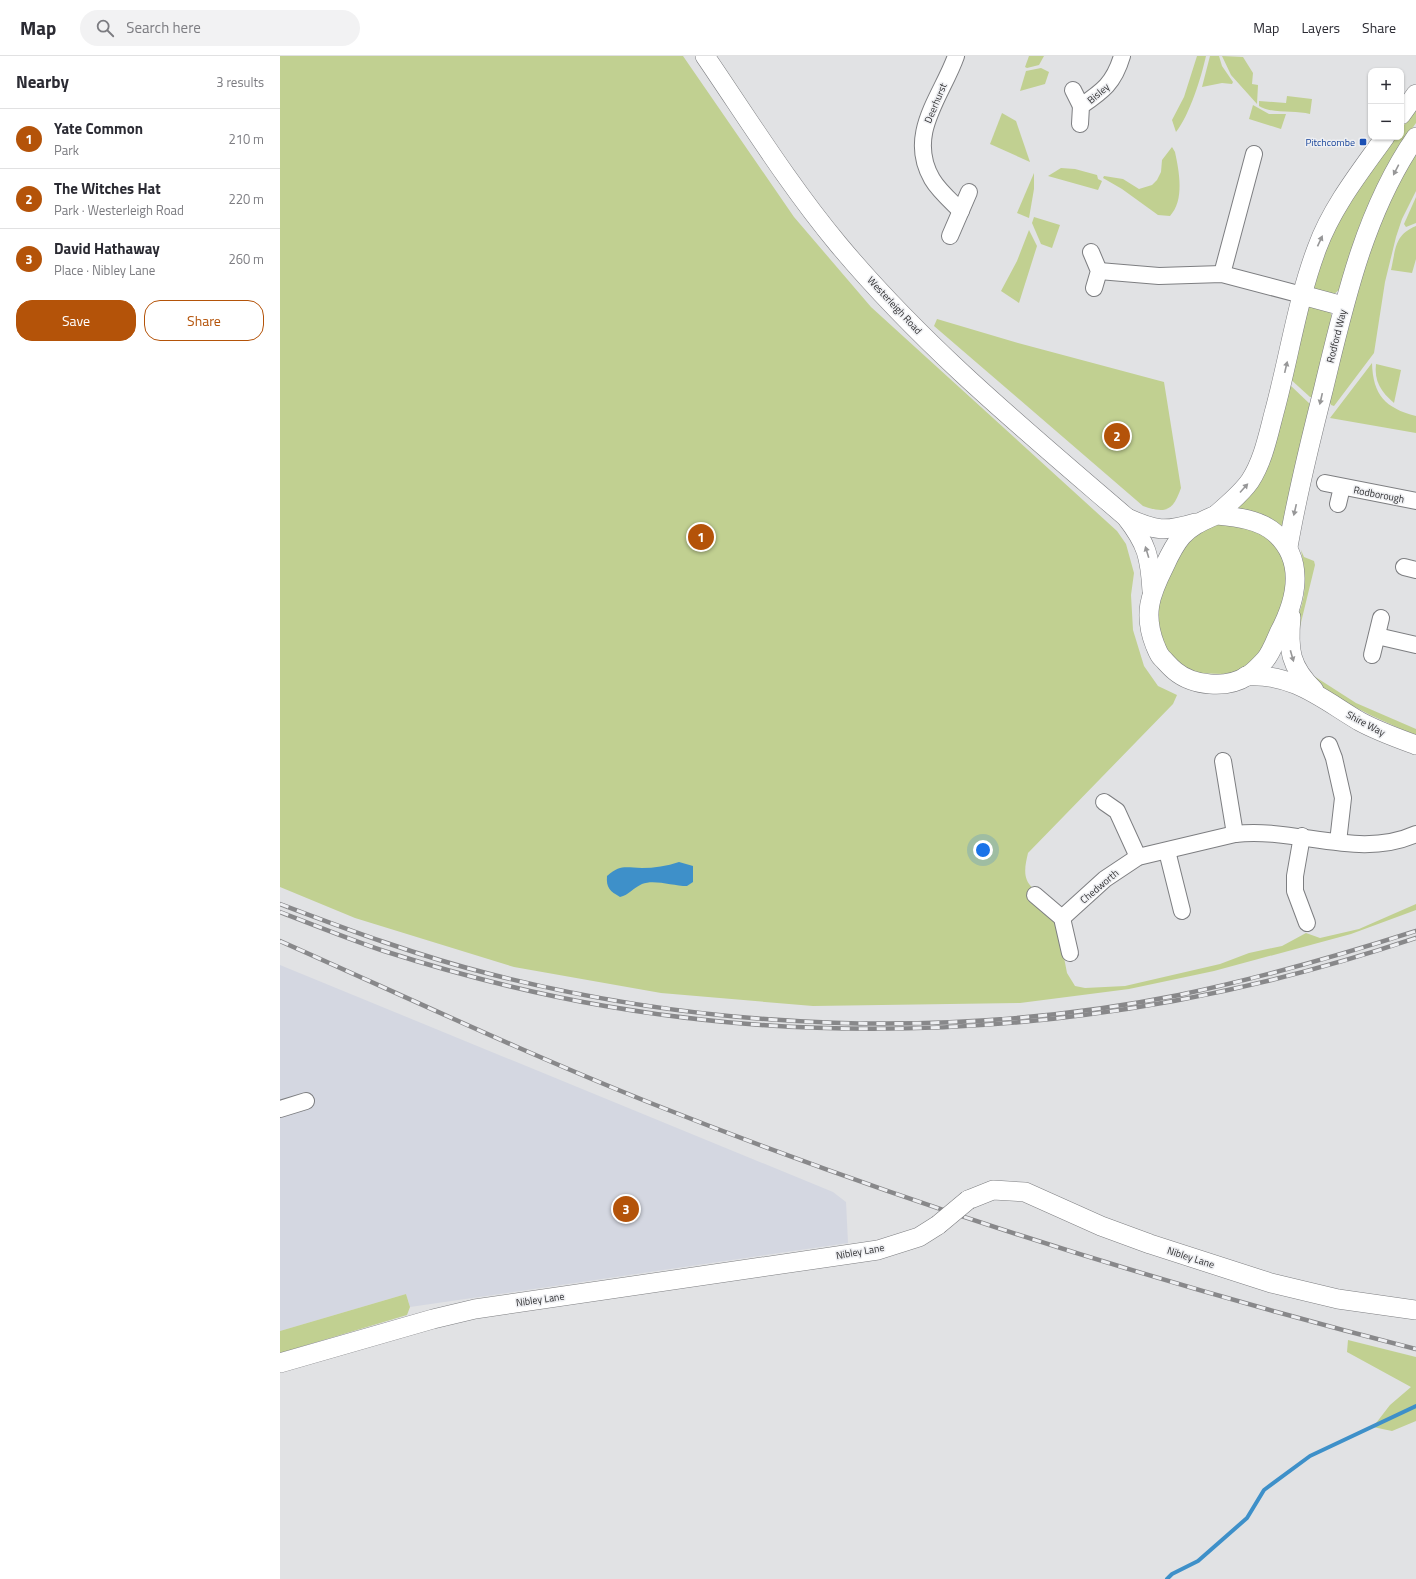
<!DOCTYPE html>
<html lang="en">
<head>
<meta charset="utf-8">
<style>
	body { margin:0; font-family:"Titillium Web",sans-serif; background:#f2f2f3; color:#2b2b33 }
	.controls { position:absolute; right:12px; top:12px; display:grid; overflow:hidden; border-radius:8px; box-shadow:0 1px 3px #0004 }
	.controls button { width:36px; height:36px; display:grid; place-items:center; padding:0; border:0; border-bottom:1px solid #e1e1e2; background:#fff; color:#2b2b33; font:20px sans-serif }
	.you { position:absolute; left:703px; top:794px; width:14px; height:14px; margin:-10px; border:3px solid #fff; border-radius:50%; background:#1a73e8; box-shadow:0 0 0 6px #1a73e833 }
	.badge { display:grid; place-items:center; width:26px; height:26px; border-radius:50%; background:#b45309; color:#fff; font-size:13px; font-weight:700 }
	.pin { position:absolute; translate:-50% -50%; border:2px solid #fff; box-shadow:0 1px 4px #0006 }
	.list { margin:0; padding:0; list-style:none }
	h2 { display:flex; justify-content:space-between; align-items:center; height:52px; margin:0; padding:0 16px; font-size:17px }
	h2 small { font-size:13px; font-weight:400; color:#7c7c81 }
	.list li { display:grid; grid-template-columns:26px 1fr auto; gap:12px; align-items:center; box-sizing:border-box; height:60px; padding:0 16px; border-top:1px solid #e1e1e2 }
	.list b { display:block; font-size:15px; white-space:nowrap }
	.list p { margin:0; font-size:13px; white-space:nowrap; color:#7c7c81 }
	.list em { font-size:13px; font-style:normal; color:#7c7c81 }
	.actions { display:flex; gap:8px; padding:12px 16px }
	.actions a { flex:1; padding:9px 0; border:1px solid #b45309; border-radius:16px; text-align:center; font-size:14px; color:#b45309 }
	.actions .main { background:#b45309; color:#fff }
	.icon { flex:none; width:22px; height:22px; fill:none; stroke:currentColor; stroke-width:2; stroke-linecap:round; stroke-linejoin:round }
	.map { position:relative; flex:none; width:1136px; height:1523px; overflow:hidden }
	header { display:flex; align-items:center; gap:24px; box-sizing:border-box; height:56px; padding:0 20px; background:#fff; border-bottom:1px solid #e1e1e2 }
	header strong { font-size:19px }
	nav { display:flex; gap:22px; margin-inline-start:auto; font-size:14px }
	.search { width:280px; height:36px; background:#f2f2f3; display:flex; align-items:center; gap:10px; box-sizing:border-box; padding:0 14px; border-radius:22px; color:#7c7c81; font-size:15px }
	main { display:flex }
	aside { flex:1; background:#fff }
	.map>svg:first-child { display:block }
	.built { fill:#d4d7e1 }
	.green { fill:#c1d091 }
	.water { fill:#3e90c9 }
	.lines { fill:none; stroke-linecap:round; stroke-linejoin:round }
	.stream { stroke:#3e90c9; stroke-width:4 }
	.minor-casing { stroke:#7d7e81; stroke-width:18 }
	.tertiary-casing { stroke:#7d7e81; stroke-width:20 }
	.minor { stroke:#fff; stroke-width:16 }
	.tertiary { stroke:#fff; stroke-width:19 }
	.rail-casing { stroke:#88888a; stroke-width:4.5 }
	.rail { stroke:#eeeff2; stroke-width:3; stroke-dasharray:9; stroke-linecap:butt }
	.tertiary-bridge-casing { stroke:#7d7e81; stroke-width:20; stroke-linecap:butt }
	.tertiary-bridge { stroke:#fff; stroke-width:19 }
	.oneway { fill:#979798 }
	.transit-dot { fill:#1a4fb4; stroke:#eeeff2; stroke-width:1.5 }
	.labels { text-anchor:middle; stroke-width:3; stroke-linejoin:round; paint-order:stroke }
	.street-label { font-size:10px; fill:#2f2f31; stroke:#eeeff2 }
	.transit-label { font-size:10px; fill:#164399; stroke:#eeeff2; text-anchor:end }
</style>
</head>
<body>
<header>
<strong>Map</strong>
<div class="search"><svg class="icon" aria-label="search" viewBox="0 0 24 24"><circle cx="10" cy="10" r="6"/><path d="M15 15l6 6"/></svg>Search here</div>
<nav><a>Map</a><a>Layers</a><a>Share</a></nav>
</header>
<main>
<aside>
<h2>Nearby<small>3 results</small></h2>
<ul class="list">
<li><span class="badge">1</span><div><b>Yate Common</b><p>Park</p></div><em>210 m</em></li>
<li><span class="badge">2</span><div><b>The Witches Hat</b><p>Park · Westerleigh Road</p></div><em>220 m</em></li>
<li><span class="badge">3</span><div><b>David Hathaway</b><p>Place · Nibley Lane</p></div><em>260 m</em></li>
</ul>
<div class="actions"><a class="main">Save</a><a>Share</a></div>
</aside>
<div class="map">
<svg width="1136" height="1523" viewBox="0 0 1136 1523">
	<rect width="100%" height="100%" fill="#e1e2e4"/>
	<polygon class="built" points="0,909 553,1136 566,1146 568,1187 130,1251 126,1238 0,1275"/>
	<g class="green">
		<path d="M0,0H403L514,161L591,251L837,475L846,488L854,517L851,539L853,574L864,610L878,630L897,639L893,648L748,797C745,810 742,823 753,832L749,838L748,844L777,865L787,917L795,930L805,932L845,930L940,908L969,897L1002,890L1026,877L1040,882L1079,873L1136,848V854L1071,878L934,915L849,933L740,947L533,950L381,937L234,911L75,862L0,831Z"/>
		<polygon points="749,0 764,0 759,9 747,12 745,11"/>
		<path d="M917,0H926C921,22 910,58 896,76L892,64L904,41Z"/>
		<polygon points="930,0 939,0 942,10 953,26 952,28 942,27 922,31"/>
		<polygon points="942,0 963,1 973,17 972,28 978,29 977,48 951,19"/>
		<polygon points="761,12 769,16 765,28 740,35 746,15"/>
		<path d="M1007,40L1032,43L1030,58C1015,54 991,58 979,50V45L1006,47Z"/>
		<polygon points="973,49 989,58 1006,58 1001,73 969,63"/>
		<path d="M1136,53V67L1131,74L1060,233L1053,239L1032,234C1039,181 1085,123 1116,81H1121V73Z"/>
		<polygon points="722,57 736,65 750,106 710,88"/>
		<path d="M892,91L895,96C899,115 905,144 890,160L878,159L842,133L823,122L824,120L843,123L859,133L872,129L877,124L881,116L882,104Z"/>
		<polygon points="1136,93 1136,135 1122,163 1116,181 1105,226 1094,297 1054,350 1051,349 1048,343 1094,175"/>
		<polygon points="781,112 795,113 817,119 818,123 822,125 818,134 768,120"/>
		<polygon points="754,117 754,133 749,162 737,157"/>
		<polygon points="1136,141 1136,167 1126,171 1124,168"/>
		<polygon points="754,161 780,169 772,192 761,188 752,167"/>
		<path d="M1136,170V203L1132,217L1111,214C1116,193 1114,179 1136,170Z"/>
		<polygon points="749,174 757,190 739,247 721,235 737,205"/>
		<polygon points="1026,248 1050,254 1052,262 1033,341 1030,341 1008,321"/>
		<path d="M657,263L738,287L884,326L901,432C893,455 886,458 863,450L654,270Z"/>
		<path d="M1092,307C1093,339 1105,352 1136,360V377L1050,362Z"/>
		<path d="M1096,308L1121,314L1114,347C1101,336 1094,325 1096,308Z"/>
		<polygon points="1010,329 1031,349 1003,474 982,458 957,452"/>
		<polygon points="956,466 992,484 1006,508 1007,538 986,589 968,610 956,616 942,618 916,617 898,607 883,589 876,569 881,535 910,481 936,468"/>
		<path d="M1021,494L1024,501L1034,505L1035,509L1016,587V599L1020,608L1024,613L1037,622L1076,647L1136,673V679C1105,667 1077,653 1049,636C1041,631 1030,626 1024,618C1015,608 1009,593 1011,579C1013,568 1019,559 1022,548C1027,529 1024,512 1021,494Z"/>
		<polygon points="126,1238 130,1251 127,1259 0,1297 0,1275"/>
		<polygon points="1068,1284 1136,1301 1136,1365 1112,1375 1093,1371 1110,1349 1131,1331 1067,1296"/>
	</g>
	<path class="water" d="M399,806L413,810V826L407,830C393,830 374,823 362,828C353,832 349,839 340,841C330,835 326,832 327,820C341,808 346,812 362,812C374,812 387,810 399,806Z"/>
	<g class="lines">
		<polyline class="stream" points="887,1523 892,1518 918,1505 967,1462 984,1434 1030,1400 1136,1350"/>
		<defs>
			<g id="minor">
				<path d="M676,0C662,40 626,78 652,123C659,135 671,145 681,155"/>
				<polyline points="793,34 801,50"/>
				<path d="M800,68L801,50C823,35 834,27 842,0"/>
				<polyline points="670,180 689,136"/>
				<polyline points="811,196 819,215 814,232"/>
				<polyline points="819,215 879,220 942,218 1022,239"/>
				<polyline points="942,218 974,98"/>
				<polyline points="1045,427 1136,445"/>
				<polyline points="1058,448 1062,431"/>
				<polyline points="1124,511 1136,514"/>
				<polyline points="1097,580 1136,589"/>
				<polyline points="1092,599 1101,562"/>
				<polyline points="1049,689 1054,702 1063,742 1058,786"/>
				<polyline points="943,705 955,778"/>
				<polyline points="824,746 837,755 858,801"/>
				<polyline points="1022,780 1015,820 1015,835 1027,867"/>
				<polyline points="887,795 902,855"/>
				<polyline points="755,839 782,862 790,897"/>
				<path d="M782,862L825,823L858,801L955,778C1017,771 1079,804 1136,778"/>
				<polyline points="0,1053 26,1045"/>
			</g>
			<g id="tertiary">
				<path d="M425,0C468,63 509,129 558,188C643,290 746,375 846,461C867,488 870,501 872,535"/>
				<polyline points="1121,59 1136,38"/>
				<polyline points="1022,239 1063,250"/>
				<path d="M936,459C956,461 979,463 995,477C1026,505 1016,545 999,577C995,586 991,597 985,604C980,609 973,617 967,620C947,633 913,630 895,615C890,611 886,606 882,602C878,598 877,593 875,589C863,558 870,539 884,511C889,500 894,489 902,480C912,469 923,465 936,459Z"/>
				<path d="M936,459C947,449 961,438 970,425C983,405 988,380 994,357C1009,302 1017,245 1037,192C1052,151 1080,116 1105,81"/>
				<path d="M847,462C876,475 885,476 915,467"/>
				<path d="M1008,491C1017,439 1030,386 1043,335C1064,248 1084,156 1136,81"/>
				<path d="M1011,561C1008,594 1010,611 1034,634"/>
				<path d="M966,620C1013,617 1042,643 1079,665C1097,675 1117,682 1136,689"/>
				<polyline points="688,1144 713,1134 745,1136 821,1170 870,1188 991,1227 1058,1243 1136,1254"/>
				<polyline points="0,1307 153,1263 195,1253 598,1194 639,1181 658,1169"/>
			</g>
		</defs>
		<use href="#minor" class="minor-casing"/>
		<use href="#tertiary" class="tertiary-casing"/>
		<use href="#minor" class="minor"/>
		<use href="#tertiary" class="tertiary"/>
		<defs>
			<g id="rail">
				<path d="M0,848C69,874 138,900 210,918C433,975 673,984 899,939C980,922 1058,900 1136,875"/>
				<path d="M0,856C34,869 69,883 104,895C176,918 250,937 325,950C596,997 875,970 1136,882"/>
				<path d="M0,885C124,940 247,998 373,1048C621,1146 877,1227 1136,1293"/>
			</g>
		</defs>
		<use href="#rail" class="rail-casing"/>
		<use href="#rail" class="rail"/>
		<defs>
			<polyline id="tertiary-bridge" points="658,1169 688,1144"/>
		</defs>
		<use href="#tertiary-bridge" class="tertiary-bridge-casing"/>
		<use href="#tertiary-bridge" class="tertiary-bridge"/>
	</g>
	<defs><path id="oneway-solid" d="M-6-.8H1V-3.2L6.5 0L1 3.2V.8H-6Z"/></defs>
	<g class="oneway">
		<use href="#oneway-solid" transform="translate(1116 114) rotate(117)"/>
		<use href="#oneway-solid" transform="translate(1040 185) rotate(-65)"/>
		<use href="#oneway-solid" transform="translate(1006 311) rotate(-77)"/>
		<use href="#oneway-solid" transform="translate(1041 343) rotate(103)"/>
		<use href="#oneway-solid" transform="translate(964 432) rotate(-48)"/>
		<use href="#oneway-solid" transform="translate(1015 454) rotate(103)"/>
		<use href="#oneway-solid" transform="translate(867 496) rotate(-107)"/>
		<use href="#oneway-solid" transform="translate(1012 600) rotate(74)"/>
	</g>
	<rect class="transit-dot" x="1079" y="82" width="8" height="8" rx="2"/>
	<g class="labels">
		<g class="street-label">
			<text transform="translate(818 37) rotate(-40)" y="4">Bisley</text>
			<text transform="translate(655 47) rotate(-67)" y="4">Deerhurst</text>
			<text transform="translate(615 249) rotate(47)" y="4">Westerleigh Road</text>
			<text transform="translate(1056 280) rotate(-76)" y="4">Rodford Way</text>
			<text transform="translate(1099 438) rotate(11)" y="4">Rodborough</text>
			<text transform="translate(1086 667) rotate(28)" y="4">Shire Way</text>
			<text transform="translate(819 830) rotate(-40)" y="4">Chedworth</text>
			<text transform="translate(580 1195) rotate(-10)" y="4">Nibley Lane</text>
			<text transform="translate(911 1201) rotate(18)" y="4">Nibley Lane</text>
			<text transform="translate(260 1243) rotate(-8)" y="4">Nibley Lane</text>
		</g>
		<g class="transit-label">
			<text x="1075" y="90">Pitchcombe</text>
		</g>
	</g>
</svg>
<div class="controls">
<button>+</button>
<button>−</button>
</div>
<div class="you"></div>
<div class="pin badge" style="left:421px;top:481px">1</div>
<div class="pin badge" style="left:837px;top:380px">2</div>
<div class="pin badge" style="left:346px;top:1153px">3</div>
</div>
</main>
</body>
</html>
